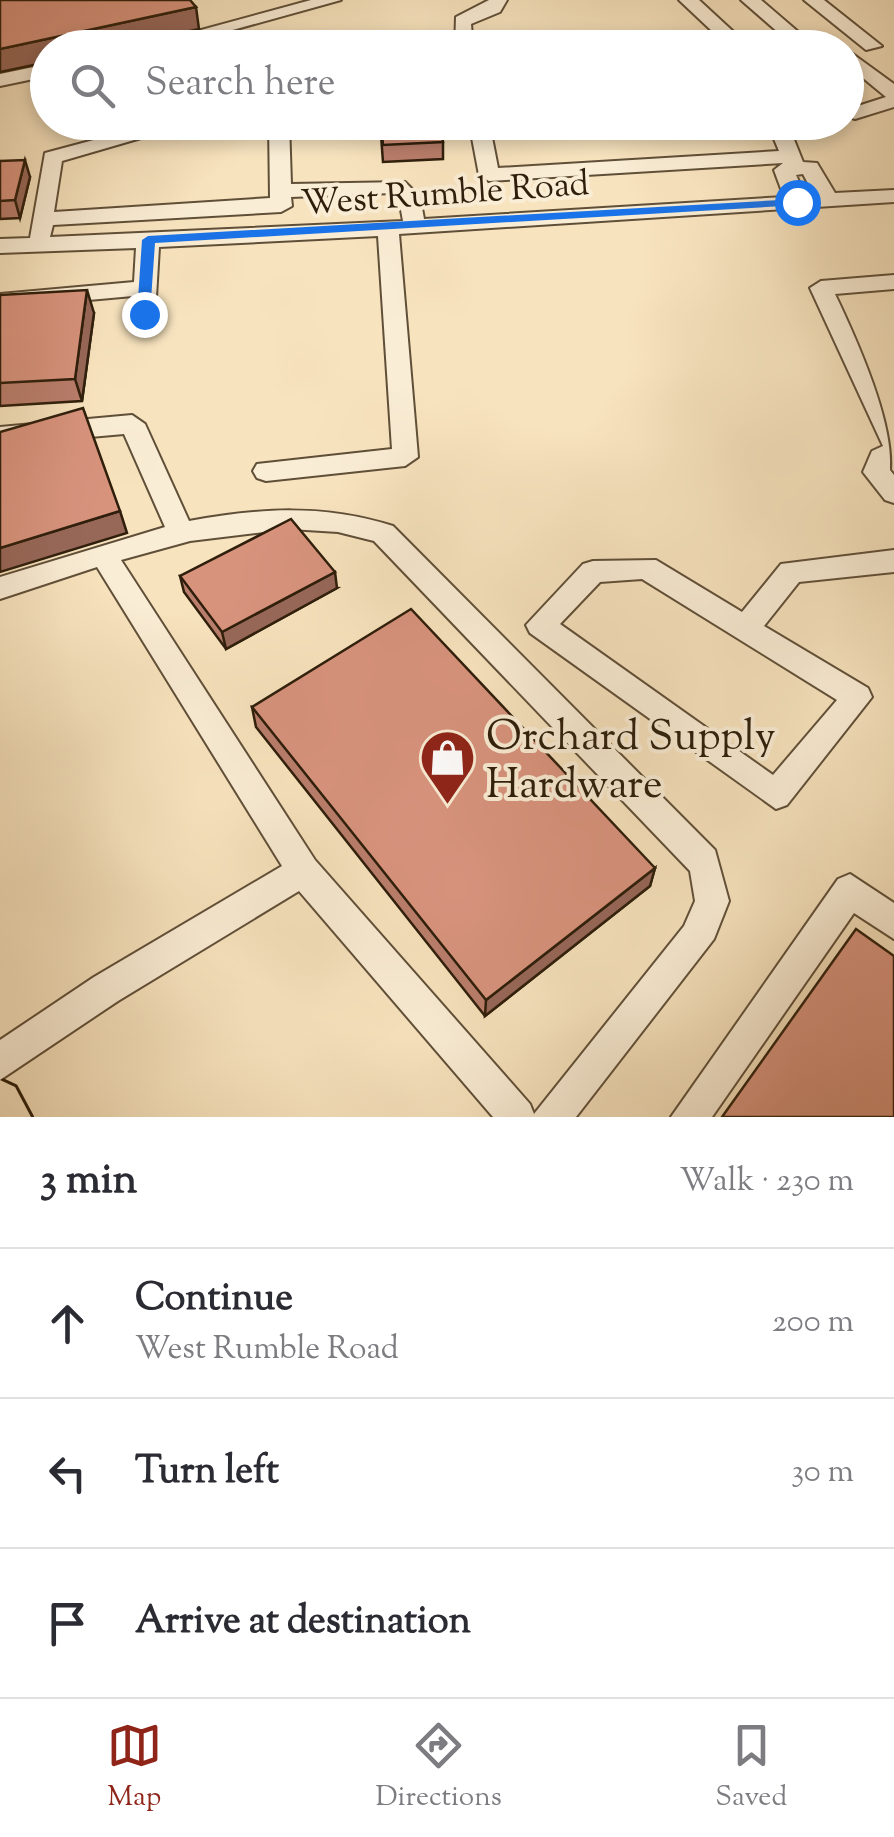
<!DOCTYPE html>
<html lang="en">
<head>
<meta charset="utf-8">
<style>
	body { margin:0; font-family:"Sorts Mill Goudy",serif; background:#f7f7f7; color:#2b2b33 }
	.stop { position:absolute; width:30px; height:30px; margin:-22px; border:8px solid #1a73e8; border-radius:50%; background:#fff }
	.stop.end { background:#1a73e8; border-color:#fff; box-shadow:0 2px 10px #0008 }
	.list { margin:0; padding:0; list-style:none }
	h2 { display:flex; justify-content:space-between; align-items:center; height:130px; margin:0; padding:0 40px; font-size:42px }
	h2 small { font-size:32px; font-weight:400; color:#7c7c81 }
	.list li { display:grid; grid-template-columns:65px 1fr auto; gap:30px; align-items:center; box-sizing:border-box; height:150px; padding:0 40px; border-top:2px solid #e1e1e2 }
	.list b { display:block; font-size:38px; white-space:nowrap }
	.list p { margin:0; font-size:32px; white-space:nowrap; color:#7c7c81 }
	.list em { font-size:32px; font-style:normal; color:#7c7c81 }
	.icon { flex:none; width:55px; height:55px; fill:none; stroke:currentColor; stroke-width:2; stroke-linecap:round; stroke-linejoin:round }
	.map { position:relative; flex:none; width:894px; height:1117px; overflow:hidden }
	.search { position:absolute; background:#fff; box-shadow:0 5px 15px #0003; left:30px; right:30px; top:30px; height:110px; display:flex; align-items:center; gap:25px; box-sizing:border-box; padding:0 35px; border-radius:55px; color:#7c7c81; font-size:38px }
	.sheet { height:580px; background:#fff }
	nav { display:flex; justify-content:space-around; align-items:center; box-sizing:border-box; height:140px; border-top:2px solid #e1e1e2; background:#fff; font-size:28px; color:#7c7c81 }
	nav a { display:grid; justify-items:center; gap:5px }
	nav .on { color:#8f2418 }
	.map>svg:first-child { display:block }
	.lines { fill:none; stroke-linecap:round; stroke-linejoin:round }
	.minor-casing { stroke:#604f38; stroke-width:4 }
	.major-casing { stroke:#2e1e0b; stroke-width:6 }
	.minor { fill:#faedd5; fill-rule:evenodd }
	.major { fill:#f7e3be; fill-rule:evenodd }
	.wall { fill:#ba7e6c; stroke:#2e1e0b; stroke-width:2.5 }
	.shaded-wall { fill:#976758; stroke:#2e1e0b; stroke-width:2.5 }
	.building { fill:#d8937d; stroke:#2e1e0b; stroke-width:2.5 }
	.route { fill:#1a73e8 }
	.labels { text-anchor:middle; stroke-width:8; stroke-linejoin:round; paint-order:stroke }
	.far-street-label { font-size:35px; fill:#2e1e0b; stroke:#faedd5 }
	.poi-label { font-size:42px; fill:#2e1e0b; stroke:#faedd5; text-anchor:start }
</style>
</head>
<body>
<div class="map">
<svg width="894" height="1117" viewBox="0 0 894 1117">
	<rect width="100%" height="100%" fill="#f7e3be"/>
	<filter id="stains"><feTurbulence type="fractalNoise" baseFrequency=".002" numOctaves="4"/><feColorMatrix values="0 0 0 0 .2 0 0 0 0 .09 0 0 0 0 .02 0 0 0 .5 -.17"/></filter>
	<radialGradient id="worn" r=".72"><stop offset=".6" stop-color="#630" stop-opacity="0"/><stop offset="1" stop-color="#630" stop-opacity=".3"/></radialGradient>
	<g class="lines">
		<defs>
			<g id="minor">
				<polygon points="311,0 341,0 168,48 135,48"/>
				<polygon points="489,0 507,0 500,12 471,24 473,48 455,48 456,17"/>
				<polygon points="679,0 699,0 751,48 730,48"/>
				<polygon points="741,0 761,0 817,48 796,48"/>
				<polygon points="804,0 824,0 882,46 866,50"/>
				<polygon points="846,49 894,84 894,107 855,119 846,116 846,100 858,106 886,97 846,64"/>
				<polygon points="48,64 48,76 0,86 0,74"/>
				<path d="M161,122H196L62,161L54,212L270,198L269,122H289L291,184L405,182L420,197L424,219L784,197L774,170L783,163L489,181L479,175L469,122H489L498,168L779,151L767,122H787L803,162L817,163L835,193L894,190V202L399,234L418,457L405,466L266,481L257,478L253,471L257,464L392,449L378,236L159,247L155,314L143,322L131,314L133,296L0,308V294L134,282L136,248L0,253V239L30,238L45,153ZM803,174L814,195H805L796,175ZM393,193L399,199L403,221L50,237L53,225L281,212L292,206L291,197Z"/>
				<path d="M894,275V289L835,294C857,340 894,422 890,470L894,475V503L885,500L863,472L872,451L883,446L810,288L821,281Z"/>
				<path d="M132,415L145,424L189,521C259,508 324,504 393,526L715,850L729,901L714,939L576,1117H493L299,891L118,1001L0,1080V1040L94,977L282,866L97,567L0,599V577L165,527L124,434L0,445V427ZM290,529L338,532L374,541L690,871L695,901L684,926L534,1114L530,1104L315,860L121,560L190,541Z"/>
				<path d="M894,550V572L799,582L764,626L868,688L872,697L787,805L776,809L530,633L526,625L583,564L593,561L656,560L742,612L781,564ZM642,579L837,700L773,775L560,624L600,582Z"/>
				<polygon points="850,874 894,903 894,939 854,913 712,1117 671,1117 838,879"/>
			</g>
			<polygon id="major" points="0,1080 15,1087 31,1117 0,1117"/>
		</defs>
		<use href="#minor" class="minor-casing"/>
		<use href="#major" class="major-casing"/>
		<use href="#minor" class="minor"/>
		<use href="#major" class="major"/>
	</g>
	<g class="wall">
		<polygon points="380,122 440,122 443,142 443,159 383,162"/>
		<polygon points="0,161 30,177 20,218 0,219"/>
		<polygon points="0,295 94,313 82,401 0,406"/>
		<polygon points="180,576 337,588 226,649 184,592"/>
		<polygon points="252,707 655,868 650,886 485,1016 256,727"/>
	</g>
	<g class="shaded-wall">
		<polygon points="196,7 199,29 114,48 48,48 48,62 0,72 0,49"/>
		<polygon points="25,160 30,177 20,218 15,200"/>
		<polygon points="87,290 94,313 82,401 75,379"/>
		<polygon points="120,511 127,533 0,572 0,548"/>
		<polygon points="335,572 337,588 226,649 222,632"/>
		<polygon points="655,868 650,886 485,1016 486,1000"/>
	</g>
	<g class="building">
		<polygon points="0,0 190,0 196,7 0,49"/>
		<polygon points="381,122 440,122 443,142 383,145"/>
		<polygon points="25,160 15,200 0,201 0,161"/>
		<polygon points="87,290 75,379 0,383 0,295"/>
		<polygon points="83,408 120,511 0,548 0,432"/>
		<polygon points="291,519 335,572 222,632 180,576"/>
		<polygon points="411,609 655,868 486,1000 252,707"/>
		<polygon points="856,929 894,956 894,1117 722,1117"/>
	</g>
	<polygon class="route" points="797,199 801,205 155,243 150,314 144,319 137,314 142,240 148,236"/>
	<defs>
		<symbol id="shop-pin" viewBox="-11 -11 22 30"><path d="M0 17L-7.5 6A9.5 9.5 0 1 1 7.5 6Z" fill="#8f2418" stroke="#faedd5"/><path d="M-5-2.5h2.3a2.7 3.5 0 0 1 5.4 0H5L5.5 6h-11ZM-1.5-2.5h3a1.5 2.3 0 0 0-3 0Z" fill="#fff"/></symbol>
	</defs>
	<g fill-rule="evenodd">
		<use href="#shop-pin" x="416" y="726" width="63" height="86"/>
	</g>
	<g class="labels">
		<g class="far-street-label">
			<text transform="translate(445 192) rotate(-4)" y="12">West Rumble Road</text>
		</g>
		<g class="poi-label">
			<text x="486" y="749">Orchard Supply<tspan x="486" dy="48">Hardware</tspan></text>
		</g>
	</g>
	<rect width="100%" height="100%" filter="url(#stains)"/>
	<rect width="100%" height="100%" fill="url(#worn)"/>
</svg>
<div class="stop" style="left:797px;top:202px"></div>
<div class="stop end" style="left:144px;top:314px"></div>
<div class="search"><svg class="icon" aria-label="search" viewBox="0 0 24 24"><circle cx="10" cy="10" r="6"/><path d="M15 15l6 6"/></svg>Search here</div>
</div>
<section class="sheet">
<h2>3 min<small>Walk · 230 m</small></h2>
<ul class="list">
<li><svg class="icon" aria-label="ahead" viewBox="0 0 24 24"><path d="M12 20V5M6 11l6-6 6 6"/></svg><div><b>Continue</b><p>West Rumble Road</p></div><em>200 m</em></li>
<li><svg class="icon" aria-label="left" viewBox="0 0 24 24"><path d="M17 20v-9H6M10 6l-5 5 5 5"/></svg><div><b>Turn left</b></div><em>30 m</em></li>
<li><svg class="icon" aria-label="arrive" viewBox="0 0 24 24"><path d="M6 21V4h12l-3 4 3 4H6"/></svg><div><b>Arrive at destination</b></div></li>
</ul>
</section>
<nav>
<a class="on"><svg class="icon" aria-label="map" viewBox="0 0 24 24"><path d="M3 6l6-2 6 2 6-2v14l-6 2-6-2-6 2zM9 4v14M15 6v14"/></svg>Map</a>
<a><svg class="icon" aria-label="directions" viewBox="0 0 24 24"><path d="M12 3l9 9-9 9-9-9zM9 14v-3h6M13 9l2 2-2 2"/></svg>Directions</a>
<a><svg class="icon" aria-label="saved" viewBox="0 0 24 24"><path d="M7 4h10v16l-5-4-5 4z"/></svg>Saved</a>
</nav>
</body>
</html>
